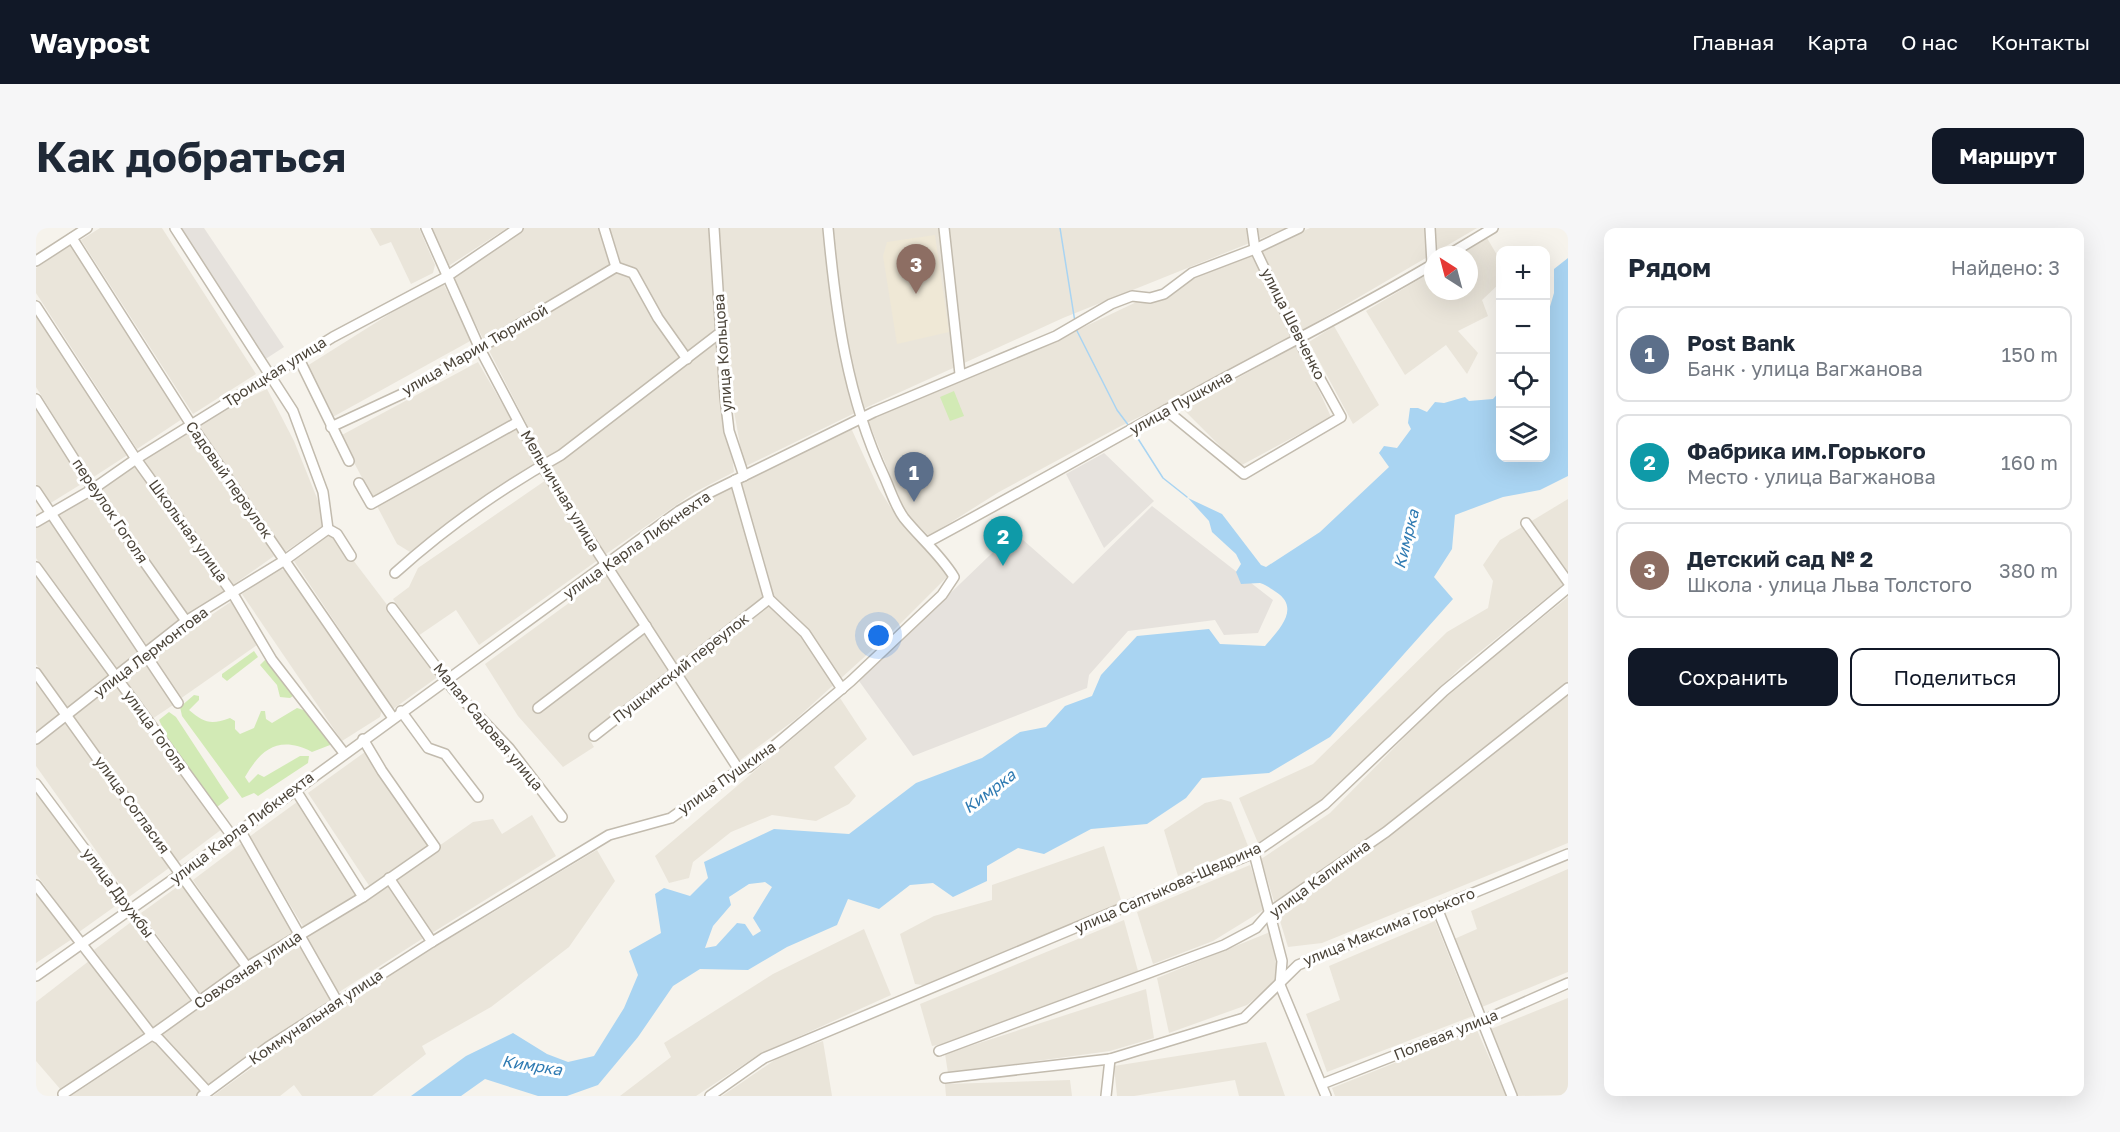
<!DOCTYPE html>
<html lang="ru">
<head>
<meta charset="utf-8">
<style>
	body { margin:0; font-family:"Golos Text",sans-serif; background:#f6f6f7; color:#1f2937 }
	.controls { position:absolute; right:18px; top:18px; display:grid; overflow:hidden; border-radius:12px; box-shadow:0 6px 24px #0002 }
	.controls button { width:54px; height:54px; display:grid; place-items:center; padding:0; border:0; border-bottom:2px solid #e0e1e3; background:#fff; color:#1f2937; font:30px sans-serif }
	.compass { position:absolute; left:1388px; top:18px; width:54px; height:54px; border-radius:50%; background:#fff; box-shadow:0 6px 24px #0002; rotate:324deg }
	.you { position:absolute; left:843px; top:408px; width:21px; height:21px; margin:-15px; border:4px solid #fff; border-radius:50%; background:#1a73e8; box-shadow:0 0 0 9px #1a73e833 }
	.badge { display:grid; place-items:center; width:39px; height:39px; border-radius:50%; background:#111827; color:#fff; font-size:20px; font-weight:700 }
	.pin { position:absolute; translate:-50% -50px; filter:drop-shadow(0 2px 3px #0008) }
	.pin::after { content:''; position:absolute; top:32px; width:21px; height:18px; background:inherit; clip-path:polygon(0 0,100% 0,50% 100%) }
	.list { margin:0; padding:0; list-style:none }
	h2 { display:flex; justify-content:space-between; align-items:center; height:78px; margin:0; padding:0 24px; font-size:26px }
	h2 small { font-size:20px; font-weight:400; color:#747a83 }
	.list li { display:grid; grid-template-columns:39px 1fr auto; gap:18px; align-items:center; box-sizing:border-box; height:96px; margin:0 12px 12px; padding:0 12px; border:2px solid #e0e1e3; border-radius:12px }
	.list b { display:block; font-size:22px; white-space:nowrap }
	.list p { margin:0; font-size:20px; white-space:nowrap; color:#747a83 }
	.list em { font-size:20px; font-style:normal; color:#747a83 }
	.actions { display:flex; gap:12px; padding:18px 24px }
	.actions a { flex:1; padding:14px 0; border:2px solid #111827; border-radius:12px; text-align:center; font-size:21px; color:#111827 }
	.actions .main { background:#111827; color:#fff }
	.icon { flex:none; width:33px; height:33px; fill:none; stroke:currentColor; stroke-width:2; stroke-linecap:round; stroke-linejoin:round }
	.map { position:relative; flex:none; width:1532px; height:868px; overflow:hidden; border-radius:12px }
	header { display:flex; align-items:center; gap:36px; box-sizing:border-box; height:84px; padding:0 30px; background:#111827; color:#fff }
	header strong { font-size:28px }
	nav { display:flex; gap:33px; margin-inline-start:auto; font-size:21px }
	.intro { display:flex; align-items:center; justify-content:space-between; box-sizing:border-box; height:144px; padding:0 36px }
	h1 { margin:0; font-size:42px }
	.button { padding:15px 27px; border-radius:12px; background:#111827; color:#fff; font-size:21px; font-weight:700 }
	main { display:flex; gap:36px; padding:0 36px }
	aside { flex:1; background:#fff; border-radius:12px; box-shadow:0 6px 24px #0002 }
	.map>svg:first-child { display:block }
	.residential { fill:#eae5da }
	.industrial { fill:#e6e2dd }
	.education { fill:#efe8d6 }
	.green { fill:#d2eab5 }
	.water { fill:#a9d4f2; fill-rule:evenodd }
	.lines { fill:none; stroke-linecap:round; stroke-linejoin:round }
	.stream { stroke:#a9d4f2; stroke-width:1.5 }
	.minor-casing { stroke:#c2bbae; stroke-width:12 }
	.minor { stroke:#fff; stroke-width:9 }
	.labels { text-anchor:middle; stroke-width:6; stroke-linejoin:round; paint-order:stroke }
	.street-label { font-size:15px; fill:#4b4439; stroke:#fff }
	.water-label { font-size:16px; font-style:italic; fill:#2e7ab2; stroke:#fff }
</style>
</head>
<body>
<header>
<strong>Waypost</strong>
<nav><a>Главная</a><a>Карта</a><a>О нас</a><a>Контакты</a></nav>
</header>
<div class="intro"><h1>Как добраться</h1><a class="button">Маршрут</a></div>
<main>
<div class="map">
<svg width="1532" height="868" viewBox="0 0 1532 868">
	<rect width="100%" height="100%" fill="#f6f3ec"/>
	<g class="residential">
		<polygon points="64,0 126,0 220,146 157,186 45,12"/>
		<polygon points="334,0 383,0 399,37 397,45 375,56 355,14 344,18"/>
		<polygon points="395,0 471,0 411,39"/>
		<polygon points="488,0 676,0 682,110 698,244 659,264 570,326 507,228 415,48"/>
		<polygon points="682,0 1251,0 1027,90 827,181 708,239 685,110"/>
		<polygon points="1274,0 1441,0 1277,96 1262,111 1083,199 963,264 893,308 870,286 831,190 1010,117 1151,50 1233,19"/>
		<polygon points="1451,10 1464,32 1464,55 1446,72 1452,88 1422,103 1442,125 1431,146 1410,117 1369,147 1330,83 1397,43 1397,63 1433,63 1433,27 1423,27"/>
		<polygon points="35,17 146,191 101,221 0,65 0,40"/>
		<polygon points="406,53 436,112 295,190 271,138"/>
		<polygon points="0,84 93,226 56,250 0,159"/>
		<polygon points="1298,98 1343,177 1317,196 1273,114"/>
		<polygon points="1262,116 1295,189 1204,238 1147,181"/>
		<polygon points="442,134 501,236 374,324 361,316 304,208"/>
		<polygon points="231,161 258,213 291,295 249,324 160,194"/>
		<polygon points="0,180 47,255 13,276 0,256"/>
		<polygon points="815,200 843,261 862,291 889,318 912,348 857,403 760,491 703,533 575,335 664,273"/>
		<polygon points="154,203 238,328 197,357 107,233"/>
		<polygon points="98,239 105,242 191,363 153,388 65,262"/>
		<polygon points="510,252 562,332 443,417 420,382 382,408 357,371 373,359 382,340"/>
		<polygon points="54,267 146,392 111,418 23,287"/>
		<polygon points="1532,271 1532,347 1494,294"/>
		<polygon points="12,291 103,424 80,444 0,330 0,300"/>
		<polygon points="1486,299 1529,355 1425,439 1292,568 1222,615 1203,570 1277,536 1411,404 1452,380 1457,353 1447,337 1464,312"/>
		<polygon points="295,303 396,436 403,448 357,481 256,330"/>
		<polygon points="244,340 249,343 346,482 344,489 306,513 206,366"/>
		<polygon points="0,346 74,447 32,480 0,436"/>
		<polygon points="570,348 637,444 552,509 558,519 527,539 482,488 449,436"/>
		<polygon points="1532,369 1532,615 1286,715 1252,719 1225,631 1294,585 1411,466"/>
		<polygon points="196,373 221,417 144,471 115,428"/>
		<polygon points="108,429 140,475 116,491 85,447"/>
		<polygon points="0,452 24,486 0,503"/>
		<polygon points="78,453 186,601 142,634 37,489 37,486"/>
		<polygon points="804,470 831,511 798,539 820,568 813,576 780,593 736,587 695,604 657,634 653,650 633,655 619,628"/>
		<polygon points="29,493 133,640 93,669 0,538 0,514"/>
		<polygon points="329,524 385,603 393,621 334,659 272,565"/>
		<polygon points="0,561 85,674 43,704 0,646"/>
		<polygon points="1185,571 1195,574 1212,618 1142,648 1128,602 1169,575"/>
		<polygon points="261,574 325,668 268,700 213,609"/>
		<polygon points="496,587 520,628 396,705 359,649 437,594 457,591 466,606"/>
		<polygon points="206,615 297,772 173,860 125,807 217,740 157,652"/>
		<polygon points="1068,618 1086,675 894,758 879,756 864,706 898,688 956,672 956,657"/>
		<polygon points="561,622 579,653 533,719 455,779 386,818 390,826 336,868 266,868 258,857 244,868 177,868 299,779"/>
		<polygon points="1214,637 1229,681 1177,713 1117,736 1101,684"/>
		<polygon points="1532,641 1532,744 1446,779 1416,712 1441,701 1435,683"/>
		<polygon points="148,654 207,738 165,768 105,685"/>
		<polygon points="354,654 389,709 300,766 269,710"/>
		<polygon points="0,658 39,709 0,735"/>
		<polygon points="99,691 158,773 119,802 58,722"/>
		<polygon points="1088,692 1102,743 930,812 896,818 884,776"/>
		<polygon points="1399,693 1437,788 1291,844 1270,786 1304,772 1293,738"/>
		<polygon points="828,701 855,767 722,827 660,868 584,868 635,829 628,815 737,746"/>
		<polygon points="1234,704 1243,751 1211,777 1133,805 1121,750"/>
		<polygon points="53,733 112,806 25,862 0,833 0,774"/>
		<polygon points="1110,761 1118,810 1074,823 912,845 909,826"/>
		<polygon points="1532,770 1532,867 1482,868 1455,801"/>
		<polygon points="1441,802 1470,868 1299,868 1296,860"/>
		<polygon points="121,811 167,863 161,868 35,868"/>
		<polygon points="787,813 796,868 686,868 746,827"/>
		<polygon points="1230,814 1249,868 1203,868 1199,852 1098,868 1081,868 1078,838"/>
		<polygon points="1034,852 1036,868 910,868 909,856"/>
	</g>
	<g class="industrial">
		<polygon points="144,0 168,0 248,119 228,132"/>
		<polygon points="1068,225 1118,273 1068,320 1030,246"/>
		<polygon points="1116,278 1237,372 1222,405 1188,407 1179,392 1092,403 1053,447 1051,460 877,528 823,453 978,304 1037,356"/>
	</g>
	<polygon class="education" points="899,7 913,104 861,116 847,28 851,14"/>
	<g class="green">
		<polygon points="918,163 928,188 914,193 904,169"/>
		<polygon points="218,423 222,429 191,453 186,449 186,446"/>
		<polygon points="232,429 260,466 254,470 244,469 241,457 224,437"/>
		<path d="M158,467L163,468V472L153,482C168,495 175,497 194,490L199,493V501L204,506L218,500L225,483H229L230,491L236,495L261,480L271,483L295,512L294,517L276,524C243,507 225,521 209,549L213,555L222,546L228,549L264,528H273L272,535L222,568L218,565L206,570L146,488L144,479Z"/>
		<polygon points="133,484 140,489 193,570 181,579 174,575 135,517 123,492"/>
	</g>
	<path class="water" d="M1532,30V248L1504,262L1467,269L1419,287L1416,321L1398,349L1417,371L1294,509L1233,545L1166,550L1150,570L1111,596L1055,601L1008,626L982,620L951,638V653L917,669L897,655L874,657L843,681L812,671L801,697L751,719L712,742L664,741L637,758L602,809L562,857L531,868H502L449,851L425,868H375L430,828L477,805L511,826L532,834L558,828L588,780L602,747L593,723L625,705L619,666L628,660L654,668L672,650L668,634L738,601L813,606L880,555L946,530L984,504L1010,499L1029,478L1056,468L1065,447L1101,408L1173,401L1184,416L1229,418C1243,402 1265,380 1240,364C1235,361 1229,356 1224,355C1217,355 1211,356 1205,356L1200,344L1205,336L1200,326L1176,304L1173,293L1152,270L1186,286L1225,337L1230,339L1284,304L1353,239L1343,225L1348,218L1361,220L1375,201L1372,195L1374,180H1382L1391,184L1399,174L1408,175L1429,169L1433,173L1457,171L1464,163V230H1510V92L1518,65V41ZM729,654L736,659L717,690L725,703L717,708L709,696L701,695L680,718L669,720L677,698L695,677L693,669L713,656Z"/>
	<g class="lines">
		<g class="stream">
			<polyline points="1024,0 1039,94"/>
			<polyline points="1040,101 1081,182 1093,198"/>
			<polyline points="1099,206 1127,250 1151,269"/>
		</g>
		<defs>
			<g id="minor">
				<polyline points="139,0 257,183 287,264 292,301 301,306 315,328"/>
				<polyline points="390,0 444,121 506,238 703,542"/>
				<polyline points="568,0 580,39"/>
				<polyline points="678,0 689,169 693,203 708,248"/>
				<polyline points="908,0 924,146"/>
				<polyline points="1394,0 1396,36"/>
				<polyline points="36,10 156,198 357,490"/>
				<polyline points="1412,27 1457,0"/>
				<polyline points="0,33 51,0"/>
				<polyline points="580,39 597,45 622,90 651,131"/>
				<polyline points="0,78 100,231 197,366 236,432 308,525"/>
				<polyline points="263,131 313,233"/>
				<polyline points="0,171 57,261 150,393"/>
				<polyline points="1130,182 1208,246 1305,189 1262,111 1219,21 1216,0"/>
				<polyline points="295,199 366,166 580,39"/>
				<polyline points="699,252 733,371 769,405 806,461"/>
				<polyline points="323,255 335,276 482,194"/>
				<polyline points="0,263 142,475"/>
				<polyline points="0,294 57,261 100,231 297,109 410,49 482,0"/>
				<polyline points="1490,295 1532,354"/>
				<path d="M892,314C972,271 1051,226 1130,182C1218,132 1310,88 1397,36"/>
				<polyline points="0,339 196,608"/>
				<path d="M359,345C409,300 467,259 525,227L685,104"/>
				<polyline points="356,380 416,460 473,520 526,589"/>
				<polyline points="0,445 211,739"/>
				<polyline points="502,480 610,398"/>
				<polyline points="365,483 392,520 409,526 442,569"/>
				<polyline points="558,508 733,371"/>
				<polyline points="0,511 150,393 249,332 292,301"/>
				<polyline points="0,556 163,774"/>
				<polyline points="259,561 327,669"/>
				<polyline points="204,602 301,773"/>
				<polyline points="1218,625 1246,733 1244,757 1290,868"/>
				<polyline points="353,650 396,714"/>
				<polyline points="0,657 116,807 123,811 171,863"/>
				<polyline points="1401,680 1476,868"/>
				<polyline points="0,748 146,645 643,283 675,264 838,184 1020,108 1075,76 1096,68 1114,70 1128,66 1156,45 1219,21 1263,0"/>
				<polyline points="903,823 1188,717 1220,700 1234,684 1350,604 1532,460"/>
				<polyline points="909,850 1074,831 1208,790 1262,737 1532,626"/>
				<polyline points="1286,856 1444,794 1532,755"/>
				<polyline points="27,866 116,807 211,739 327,669 399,619 346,543 327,511"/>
				<path d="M166,868L232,819L396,714L573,607L635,590L703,542L713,539L815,453L906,367L918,349C904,326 884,310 868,290C859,278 854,261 848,248C811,169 800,86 792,0"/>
				<polyline points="674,868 728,830 1218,625 1289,576 1408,463 1532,360"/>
				<polyline points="1070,868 1074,831"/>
			</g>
		</defs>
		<use href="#minor" class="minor-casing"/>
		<use href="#minor" class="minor"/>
	</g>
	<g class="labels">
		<g class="street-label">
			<text transform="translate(1257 96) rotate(63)" y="5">улица Шевченко</text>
			<text transform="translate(439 122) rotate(-30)" y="5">улица Марии Тюриной</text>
			<text transform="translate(687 125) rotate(-94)" y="5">улица Кольцова</text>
			<text transform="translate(239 144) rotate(-32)" y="5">Троицкая улица</text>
			<text transform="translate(1145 175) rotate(-29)" y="5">улица Пушкина</text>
			<text transform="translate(193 252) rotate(55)" y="5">Садовый переулок</text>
			<text transform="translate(524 263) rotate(59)" y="5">Мельничная улица</text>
			<text transform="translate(74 283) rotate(56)" y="5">переулок Гоголя</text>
			<text transform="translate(152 303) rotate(54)" y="5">Школьная улица</text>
			<text transform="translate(601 317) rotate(-35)" y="5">улица Карла Либкнехта</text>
			<text transform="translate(115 424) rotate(-37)" y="5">улица Лермонтова</text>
			<text transform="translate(645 440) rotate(-38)" y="5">Пушкинский переулок</text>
			<text transform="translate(452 499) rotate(50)" y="5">Малая Садовая улица</text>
			<text transform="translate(119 503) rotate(54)" y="5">улица Гоголя</text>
			<text transform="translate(691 550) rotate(-35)" y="5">улица Пушкина</text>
			<text transform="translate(96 577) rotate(54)" y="5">улица Согласия</text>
			<text transform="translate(206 600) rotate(-37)" y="5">улица Карла Либкнехта</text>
			<text transform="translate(1284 651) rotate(-36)" y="5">улица Калинина</text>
			<text transform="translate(1132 660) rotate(-24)" y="5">улица Салтыкова-Щедрина</text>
			<text transform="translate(82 665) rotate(53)" y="5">улица Дружбы</text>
			<text transform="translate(1353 699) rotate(-22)" y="5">улица Максима Горького</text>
			<text transform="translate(212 742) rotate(-34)" y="5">Совхозная улица</text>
			<text transform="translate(280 789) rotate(-34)" y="5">Коммунальная улица</text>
			<text transform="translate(1410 807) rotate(-22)" y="5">Полевая улица</text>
		</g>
		<g class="water-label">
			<text transform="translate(1370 311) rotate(-76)" y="6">Кимрка</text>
			<text transform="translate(953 563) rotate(-37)" y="6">Кимрка</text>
			<text transform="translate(496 837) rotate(9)" y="6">Кимрка</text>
		</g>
	</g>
</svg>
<div class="controls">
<button>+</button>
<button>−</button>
<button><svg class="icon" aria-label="locate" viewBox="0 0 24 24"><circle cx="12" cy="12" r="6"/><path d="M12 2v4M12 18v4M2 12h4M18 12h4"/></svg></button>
<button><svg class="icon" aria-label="layers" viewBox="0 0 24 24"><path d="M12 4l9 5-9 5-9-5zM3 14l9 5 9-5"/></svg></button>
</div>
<svg class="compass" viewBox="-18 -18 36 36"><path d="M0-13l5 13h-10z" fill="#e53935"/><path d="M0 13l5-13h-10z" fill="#747a83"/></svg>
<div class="you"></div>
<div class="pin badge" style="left:878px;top:274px;background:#5c6f8a">1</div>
<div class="pin badge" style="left:967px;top:338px;background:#0f9aa8">2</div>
<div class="pin badge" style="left:880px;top:66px;background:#8d6e63">3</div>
</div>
<aside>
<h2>Рядом<small>Найдено: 3</small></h2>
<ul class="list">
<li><span class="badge" style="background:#5c6f8a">1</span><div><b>Post Bank</b><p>Банк · улица Вагжанова</p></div><em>150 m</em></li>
<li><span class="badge" style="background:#0f9aa8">2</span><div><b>Фабрика им.Горького</b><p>Место · улица Вагжанова</p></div><em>160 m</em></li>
<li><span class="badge" style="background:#8d6e63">3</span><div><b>Детский сад № 2</b><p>Школа · улица Льва Толстого</p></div><em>380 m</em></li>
</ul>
<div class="actions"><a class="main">Сохранить</a><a>Поделиться</a></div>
</aside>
</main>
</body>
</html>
